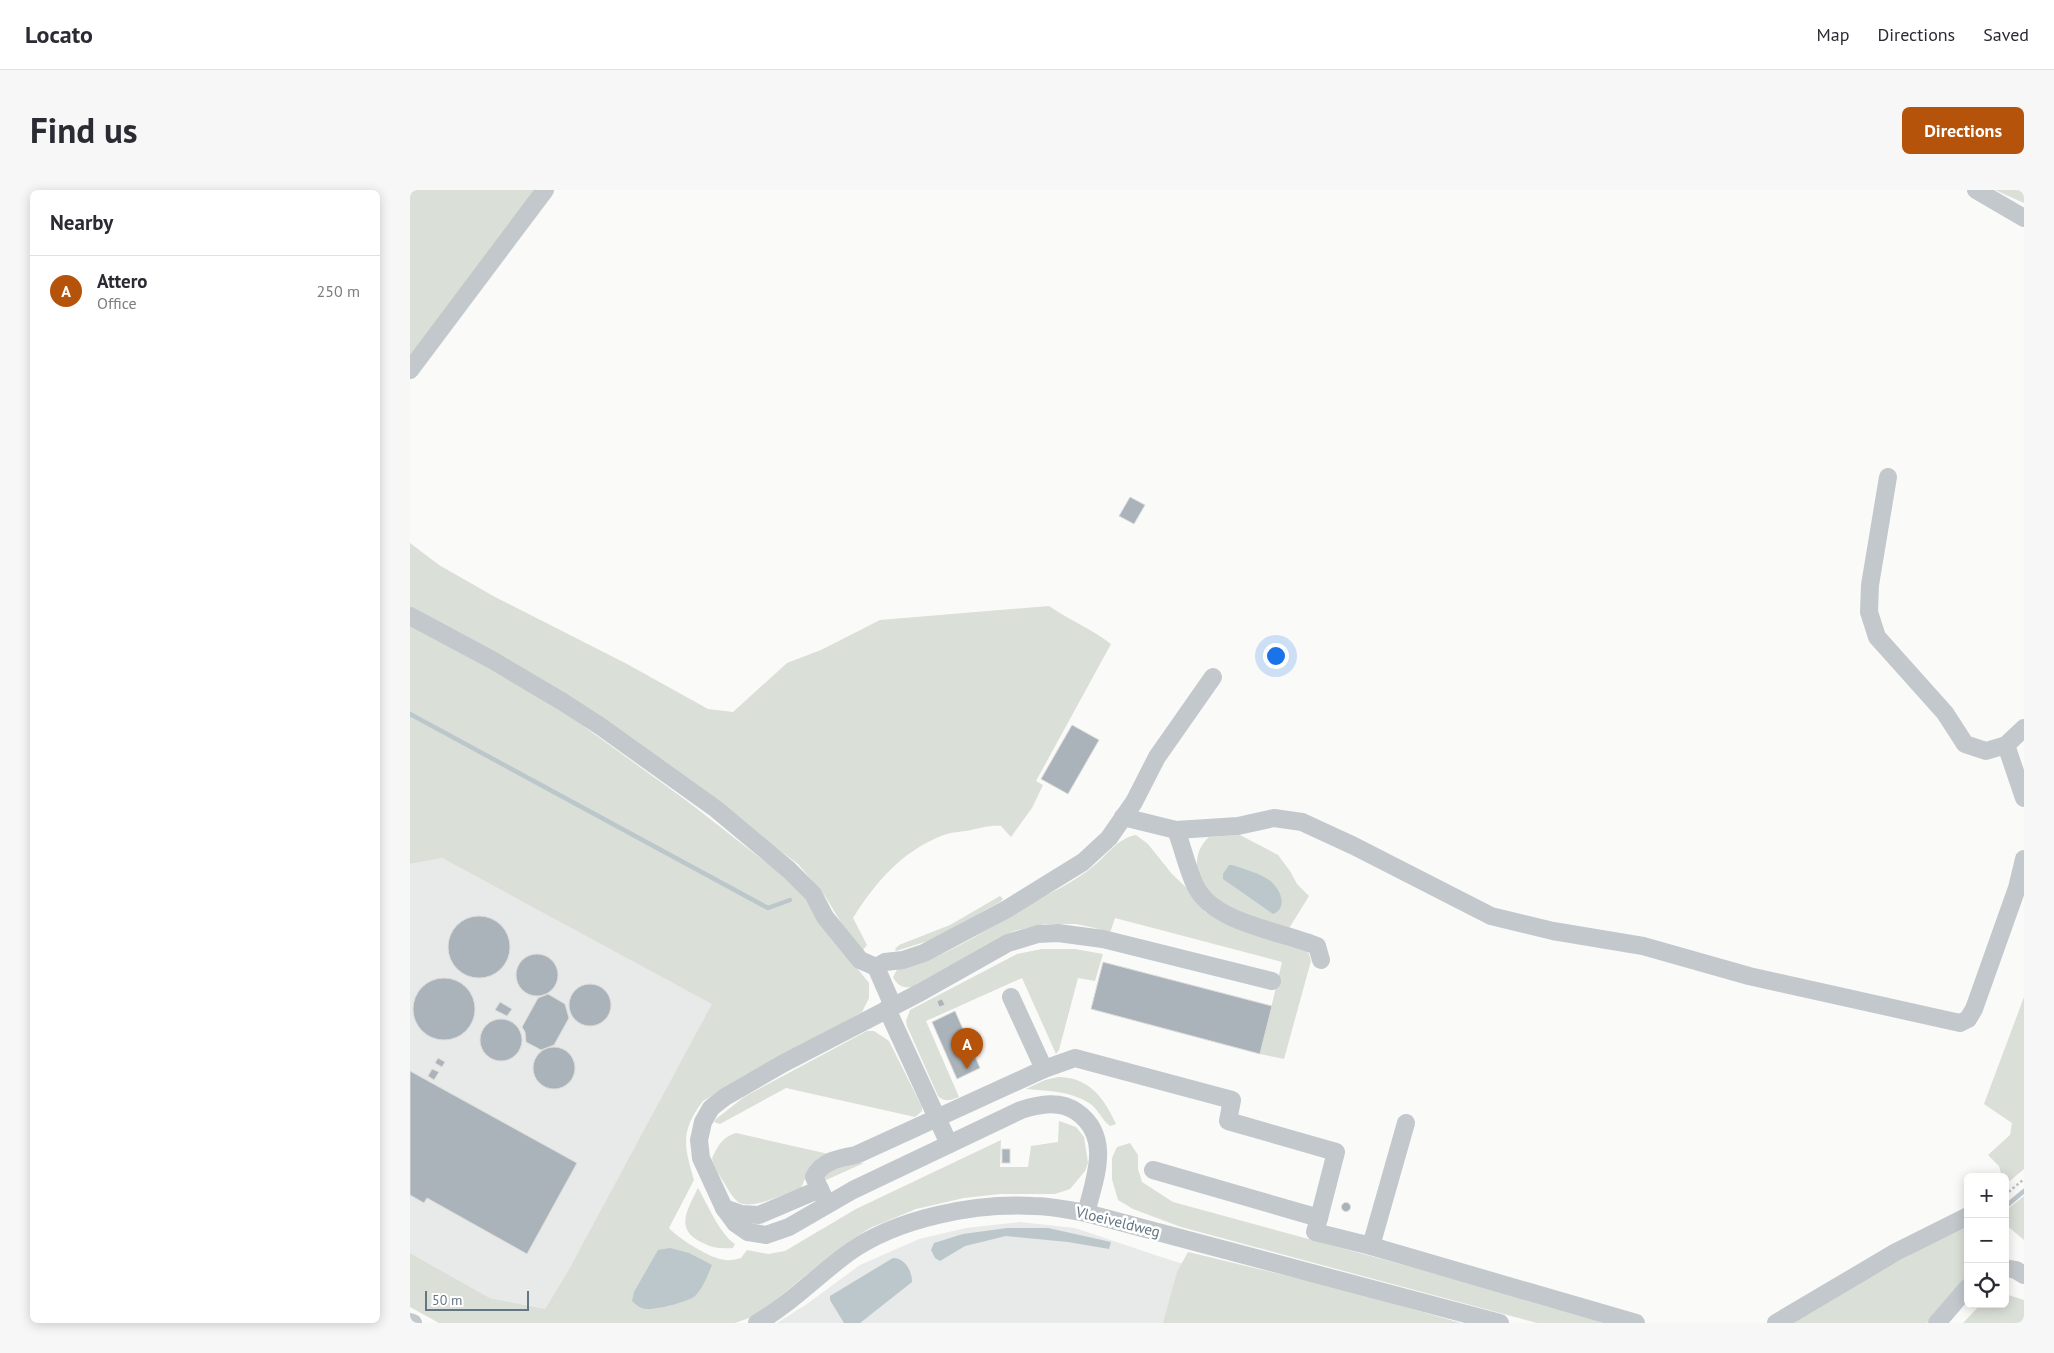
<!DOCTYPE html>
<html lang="en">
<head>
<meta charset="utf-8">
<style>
	body { margin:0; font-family:"PT Sans",sans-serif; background:#f7f7f7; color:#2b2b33 }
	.controls { position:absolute; right:15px; bottom:15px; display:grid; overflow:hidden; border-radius:8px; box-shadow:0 2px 12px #0003 }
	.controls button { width:45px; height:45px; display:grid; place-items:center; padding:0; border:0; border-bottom:1px solid #e1e1e2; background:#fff; color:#2b2b33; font:25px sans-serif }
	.scale { position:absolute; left:15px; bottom:12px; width:104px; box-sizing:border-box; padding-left:5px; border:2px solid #657683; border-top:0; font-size:14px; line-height:18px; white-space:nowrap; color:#657683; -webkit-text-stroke:4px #fff; paint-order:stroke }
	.you { position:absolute; left:865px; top:465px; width:18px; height:18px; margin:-12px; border:4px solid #fff; border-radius:50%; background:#1a73e8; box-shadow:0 0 0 8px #1a73e833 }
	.badge { display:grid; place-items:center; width:32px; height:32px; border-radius:50%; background:#b45309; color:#fff; font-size:16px; font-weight:700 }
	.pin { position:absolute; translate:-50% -41px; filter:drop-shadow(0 1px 2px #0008) }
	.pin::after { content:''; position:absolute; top:26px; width:18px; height:15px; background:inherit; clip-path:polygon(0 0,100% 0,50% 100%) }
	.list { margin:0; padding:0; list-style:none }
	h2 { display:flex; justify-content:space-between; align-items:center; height:65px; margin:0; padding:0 20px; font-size:21px }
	h2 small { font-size:16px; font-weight:400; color:#7c7c81 }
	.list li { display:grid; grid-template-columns:32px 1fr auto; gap:15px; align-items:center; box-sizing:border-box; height:70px; padding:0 20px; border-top:1px solid #e1e1e2 }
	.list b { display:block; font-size:19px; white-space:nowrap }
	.list p { margin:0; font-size:16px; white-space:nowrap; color:#7c7c81 }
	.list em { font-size:16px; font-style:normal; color:#7c7c81 }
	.icon { flex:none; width:28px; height:28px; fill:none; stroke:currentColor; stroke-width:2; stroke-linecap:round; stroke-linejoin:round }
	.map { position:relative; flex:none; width:1614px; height:1133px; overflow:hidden; border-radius:8px }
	header { display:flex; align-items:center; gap:30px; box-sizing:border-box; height:70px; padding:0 25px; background:#fff; border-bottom:1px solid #e1e1e2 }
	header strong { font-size:24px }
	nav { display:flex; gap:28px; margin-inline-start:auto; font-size:18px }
	.intro { display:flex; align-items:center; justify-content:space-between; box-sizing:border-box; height:120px; padding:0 30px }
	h1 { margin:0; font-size:35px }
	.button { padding:12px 22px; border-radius:8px; background:#b45309; color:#fff; font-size:18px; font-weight:700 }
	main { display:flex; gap:30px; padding:0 30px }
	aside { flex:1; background:#fff; border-radius:8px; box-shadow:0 2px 12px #0003 }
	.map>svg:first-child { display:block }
	.built { fill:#e8e9e9 }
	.green { fill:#dadfd7 }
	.water { fill:#bbc7cb }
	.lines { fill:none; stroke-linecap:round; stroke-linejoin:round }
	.stream { stroke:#bbc7cb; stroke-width:4.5 }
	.building { fill:#aab3b9; stroke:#dcdcda }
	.path { stroke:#bbbfc2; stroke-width:2.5; stroke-dasharray:2.5 2.5; stroke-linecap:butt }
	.minor { stroke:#c3c8cc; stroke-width:18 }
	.labels { text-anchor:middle; stroke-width:5; stroke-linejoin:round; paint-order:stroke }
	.street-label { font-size:15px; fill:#657683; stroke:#fff }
</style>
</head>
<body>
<header>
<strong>Locato</strong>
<nav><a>Map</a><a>Directions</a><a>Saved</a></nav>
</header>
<div class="intro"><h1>Find us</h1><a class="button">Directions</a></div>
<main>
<aside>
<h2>Nearby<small></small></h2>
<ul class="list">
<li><span class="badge">A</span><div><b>Attero</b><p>Office</p></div><em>250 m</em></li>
</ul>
</aside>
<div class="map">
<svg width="1614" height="1133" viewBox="0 0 1614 1133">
	<rect width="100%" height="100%" fill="#fafaf8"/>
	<g class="built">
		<polygon points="32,668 303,814 158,1081 135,1119 80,1108 0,1063 0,674"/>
		<polygon points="610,1032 665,1038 751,1067 966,1133 367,1133 397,1114 450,1075 509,1049 556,1038"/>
	</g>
	<g class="green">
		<polygon points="0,0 125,0 0,167"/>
		<polygon points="1585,0 1614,0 1614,13"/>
		<path d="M0,345V353L29,375L85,407L217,474L298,519L323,522L377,473L411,460L470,430L639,416C659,430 682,439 701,454L626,591L633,595L622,618L601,647L591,636C580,635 572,638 561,640C551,642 540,642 531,646C491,662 465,693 443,728L457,755L453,760L449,762L415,706L388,674L321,624L0,418Z"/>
		<path d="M0,435L143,514L277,611L390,699L405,726L459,793V808L452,822L293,911C270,941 274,956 284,990L259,1038C269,1049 301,1069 315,1070C320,1071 326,1069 331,1068L337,1060L358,1064L375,1061L446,1019L591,950L590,977H618L621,956L648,952L649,931L666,937L674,947L678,973L675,981L660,999L645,1004H590L554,1008L506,1019L460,1038L432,1056L347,1125L325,1133H29L0,1117V1063L80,1108L135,1119L158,1081L302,814L32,668L0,674Z"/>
		<path d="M726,645L738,654L762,684L782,703L795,722L831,737L890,754L899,764L901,771L874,869L850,864L872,772L705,728L700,743L685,738L666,734H635L604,741L502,797C492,798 488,796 483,787L488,778C516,780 600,726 628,710C646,700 665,691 681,678C696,667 707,648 726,645Z"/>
		<path d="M830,645L868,665L880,681L887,694L899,706L878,740L820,720L788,691C786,673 785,660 799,647Z"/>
		<polygon points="590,706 593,709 590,712 521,750 486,761 485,759 489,755 540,735"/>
		<path d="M632,759H665L693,764L685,791L668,788L649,860L646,864L612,788L516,831L549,907C541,910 535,913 528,906L497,836L496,831L500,820L607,764Z"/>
		<polygon points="1614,807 1614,979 1595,995 1595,987 1592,987 1589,976 1578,965 1600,945 1602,933 1574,914"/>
		<polygon points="457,841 464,841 479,851 512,917 512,921 505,927 376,898 310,934 304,932 306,929 334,907"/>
		<path d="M648,887C679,887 694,908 706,934L700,936C692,930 689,921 682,915C663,901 638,901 616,899L635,890Z"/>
		<path d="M326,943L423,965L401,975L391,998C376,1003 341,1021 328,1012C323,1008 319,1001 316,996C311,987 304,978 302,968C308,956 312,947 326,943Z"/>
		<polygon points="720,953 728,965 728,979 732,992 763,1012 1206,1133 1127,1133 771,1037 723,1019 708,1010 702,989 702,968 707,957"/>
		<polygon points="454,973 416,990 411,988 427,975"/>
		<path d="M288,998C298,1015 309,1043 325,1054L323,1058C312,1059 302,1058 293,1053C264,1040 277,1020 288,998Z"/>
		<polygon points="1614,1006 1614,1050 1595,1034 1595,1021"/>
		<polygon points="1554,1035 1558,1038 1558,1086 1517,1133 1376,1133"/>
		<polygon points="778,1062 936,1100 1051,1133 753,1133 767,1082"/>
		<polygon points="1595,1104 1614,1110 1614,1133 1553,1133 1571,1114 1595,1114"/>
	</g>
	<g class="water">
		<path d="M819,675H822C834,679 849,683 859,690C870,697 879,718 863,724L813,689V684Z"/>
		<polygon points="597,1038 638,1038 701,1052 699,1059 658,1052 596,1046 555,1056 530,1071 525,1068 521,1060 524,1053 553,1044"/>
		<path d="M260,1058L279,1063L302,1075C297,1086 294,1097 285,1106C278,1112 245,1120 236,1119C230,1118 226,1115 222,1111L224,1102L248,1060Z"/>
		<path d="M483,1068C495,1068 502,1081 502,1092L450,1133H434L420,1110V1106Z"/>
	</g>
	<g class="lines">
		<g class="stream">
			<polyline points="0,524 358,718 380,710"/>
			<polyline points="1595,1017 1614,1001"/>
		</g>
	</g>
	<g class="building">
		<polygon points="720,307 735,315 724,334 709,326"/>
		<polygon points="662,535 689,550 658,604 631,589"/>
		<circle cx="69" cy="757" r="31"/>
		<circle cx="127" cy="785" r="21"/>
		<polygon points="693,772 862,816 850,864 681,819"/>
		<circle cx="34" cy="819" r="31"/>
		<circle cx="180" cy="815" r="21"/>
		<polygon points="138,804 155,814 159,828 144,855 131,860 116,852 115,842 112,837 128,808"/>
		<polygon points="532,809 535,815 529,817 527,811"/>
		<polygon points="90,812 102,819 97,826 85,820"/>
		<polygon points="545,821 570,878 547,889 522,832"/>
		<circle cx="91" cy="850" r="21"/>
		<circle cx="144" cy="878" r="21"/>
		<polygon points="28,868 35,872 32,877 25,873"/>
		<polygon points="22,879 29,882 24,890 18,886"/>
		<polygon points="0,881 167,973 117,1064 17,1008 14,1013 0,1005"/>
		<rect x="592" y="959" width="8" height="14"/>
		<circle cx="936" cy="1017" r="4.5"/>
	</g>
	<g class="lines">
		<polyline class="path" points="1595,1005 1614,989"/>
		<g class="minor">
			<polyline points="1566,0 1614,28"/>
			<polyline points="0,180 135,0"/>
			<polyline points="1478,287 1460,395 1459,422 1467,447 1535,523 1555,554 1576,561 1596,555 1614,538"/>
			<polyline points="0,426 82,470 153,512 190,536 306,619 379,680 403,704 415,727 450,770 466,777"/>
			<polyline points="1596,555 1614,608"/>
			<polyline points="713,627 766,640 828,636 864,628 892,632 944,656 1081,726 1143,741 1233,756 1339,786 1550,833 1558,829 1564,819 1607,698 1614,669"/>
			<path d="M766,640C773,658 777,678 785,695C803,734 872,741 907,756L911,770"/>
			<polyline points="483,816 466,777 475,772 493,770 514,763 597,719 673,672 699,648 724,612 747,567 803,487"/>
			<polyline points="477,819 539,954"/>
			<polyline points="634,879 665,868 822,910 818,931 926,962 909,1028 743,980"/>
			<path d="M417,1014L404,987C412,971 429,968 446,965L634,879L601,807"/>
			<polyline points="314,1018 331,1024 349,1025 410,999"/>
			<path d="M676,1023C685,988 702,947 667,922C650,910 630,914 611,920L443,1000L379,1037L356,1045L338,1042L325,1033L314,1018L291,968L289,950L293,932L301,918L315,907L374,873L511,802L598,753L628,744L648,743L693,749L862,791"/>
			<polyline points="909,1028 905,1042 961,1056 996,933"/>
			<polyline points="961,1056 1226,1133"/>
			<polyline points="1595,1078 1606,1080 1614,1085"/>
			<polyline points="0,1132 3,1133"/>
			<path d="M347,1133C380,1114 407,1086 438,1063C487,1028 564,1013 623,1016C641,1016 659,1020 676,1023L1090,1133"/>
			<polyline points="1366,1133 1486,1062 1558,1026"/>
			<polyline points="1527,1133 1558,1097"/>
		</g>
	</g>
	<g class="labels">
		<g class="street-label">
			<text transform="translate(708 1032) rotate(14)" y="5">Vloeiveldweg</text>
		</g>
	</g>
</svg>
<div class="controls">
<button>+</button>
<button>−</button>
<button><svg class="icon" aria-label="locate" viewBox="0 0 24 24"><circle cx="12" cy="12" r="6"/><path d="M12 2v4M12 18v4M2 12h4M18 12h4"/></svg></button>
</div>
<div class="scale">50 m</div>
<div class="you"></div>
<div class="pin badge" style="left:557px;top:879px">A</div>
</div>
</main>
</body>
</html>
